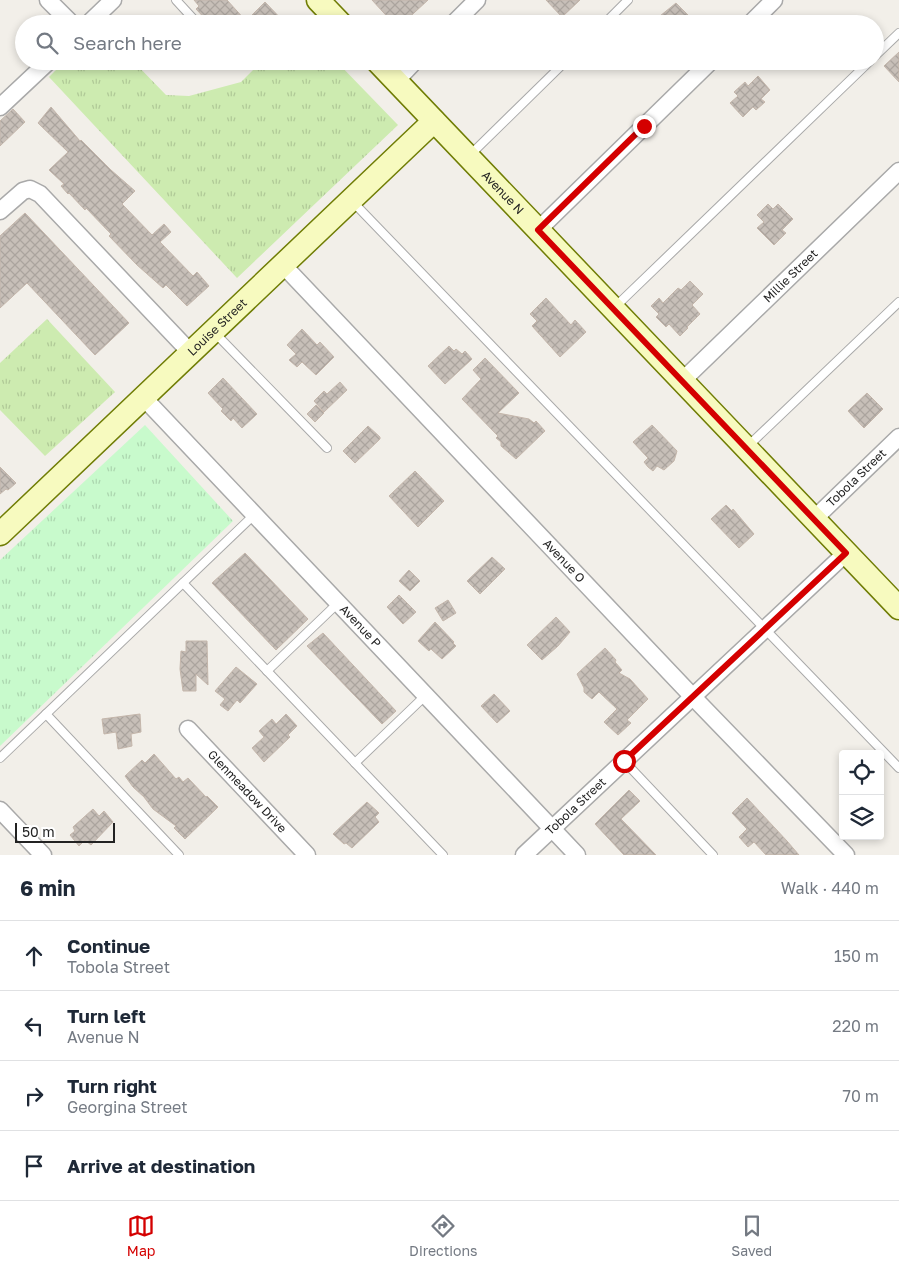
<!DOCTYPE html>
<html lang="en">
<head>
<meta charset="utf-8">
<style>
	body { margin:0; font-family:"Golos Text",sans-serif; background:#f6f6f7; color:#1f2937 }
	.controls { position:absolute; right:15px; bottom:15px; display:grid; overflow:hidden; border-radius:5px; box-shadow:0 2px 8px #0003 }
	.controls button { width:45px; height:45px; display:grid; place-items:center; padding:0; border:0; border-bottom:1px solid #e0e1e3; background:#fff; color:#1f2937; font:25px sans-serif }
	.scale { position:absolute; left:15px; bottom:12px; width:100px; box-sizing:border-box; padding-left:5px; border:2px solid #222; border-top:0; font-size:14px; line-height:18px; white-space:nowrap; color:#222; -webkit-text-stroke:4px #fff; paint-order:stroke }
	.stop { position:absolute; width:15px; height:15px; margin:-11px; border:4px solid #d40000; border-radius:50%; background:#fff }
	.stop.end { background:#d40000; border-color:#fff; box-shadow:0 1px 5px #0008 }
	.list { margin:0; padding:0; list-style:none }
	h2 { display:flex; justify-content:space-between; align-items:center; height:65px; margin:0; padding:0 20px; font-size:21px }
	h2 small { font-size:16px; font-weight:400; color:#747a83 }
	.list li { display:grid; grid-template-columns:32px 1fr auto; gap:15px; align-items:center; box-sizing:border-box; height:70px; padding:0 20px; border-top:1px solid #e0e1e3 }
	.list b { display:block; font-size:19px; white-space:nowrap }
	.list p { margin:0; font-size:16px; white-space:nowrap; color:#747a83 }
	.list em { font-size:16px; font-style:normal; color:#747a83 }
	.icon { flex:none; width:28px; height:28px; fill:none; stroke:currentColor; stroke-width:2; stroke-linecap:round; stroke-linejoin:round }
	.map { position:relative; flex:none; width:899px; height:855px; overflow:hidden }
	.search { position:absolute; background:#fff; box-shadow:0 2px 8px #0003; left:15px; right:15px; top:15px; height:55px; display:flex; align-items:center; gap:12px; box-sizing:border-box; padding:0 18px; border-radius:28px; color:#747a83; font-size:19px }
	.sheet { height:345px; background:#fff }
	nav { display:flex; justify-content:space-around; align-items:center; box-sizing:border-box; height:70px; border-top:1px solid #e0e1e3; background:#fff; font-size:14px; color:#747a83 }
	nav a { display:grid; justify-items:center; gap:2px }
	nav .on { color:#d40000 }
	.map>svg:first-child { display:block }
	.grass { fill:url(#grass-tufts) }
	.park { fill:url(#park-tufts) }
	.building { fill:url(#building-cross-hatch); stroke:#c4b6ab }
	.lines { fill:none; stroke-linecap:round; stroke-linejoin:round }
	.lane-casing { stroke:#a9a9a9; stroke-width:10 }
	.street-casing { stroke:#a9a9a9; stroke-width:19 }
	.secondary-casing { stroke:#707d05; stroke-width:25 }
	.lane { stroke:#fff; stroke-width:8 }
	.street { stroke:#fff; stroke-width:16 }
	.secondary { stroke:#f7fabf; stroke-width:22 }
	.route { stroke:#d40000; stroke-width:6 }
	.labels { text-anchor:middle; stroke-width:4.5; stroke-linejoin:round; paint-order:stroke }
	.street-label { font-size:12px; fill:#222; stroke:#fff }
</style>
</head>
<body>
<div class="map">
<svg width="899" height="855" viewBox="0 0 899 855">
	<defs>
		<pattern id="grass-tufts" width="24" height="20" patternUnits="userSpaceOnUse" patternTransform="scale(1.25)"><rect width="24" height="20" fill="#cdebb0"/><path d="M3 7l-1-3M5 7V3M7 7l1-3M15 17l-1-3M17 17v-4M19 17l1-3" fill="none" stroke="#b0c997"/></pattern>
		<pattern id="park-tufts" width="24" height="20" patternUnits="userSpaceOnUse" patternTransform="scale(1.25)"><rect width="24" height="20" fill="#c8facc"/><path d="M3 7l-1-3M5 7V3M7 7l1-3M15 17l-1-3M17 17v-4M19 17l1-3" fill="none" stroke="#acd6af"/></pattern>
		<pattern id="building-cross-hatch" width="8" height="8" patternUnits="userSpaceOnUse" patternTransform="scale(1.25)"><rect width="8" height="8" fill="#c7bfb8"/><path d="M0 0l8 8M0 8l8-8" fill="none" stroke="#aba49e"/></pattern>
	</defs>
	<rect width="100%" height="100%" fill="#f2efe9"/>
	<g class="grass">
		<polygon points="65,61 133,61 166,95 189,96 241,82 262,61 336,61 398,125 237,278 49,77"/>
		<polygon points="47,319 115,392 45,456 0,410 0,363"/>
	</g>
	<polygon class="park" points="145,425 233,521 0,746 0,560"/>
	<g class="building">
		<polygon points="194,0 227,0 246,21 265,2 286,24 210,24 196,9 199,6"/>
		<polygon points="372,0 428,0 402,24 394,24"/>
		<polygon points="546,0 580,0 562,17"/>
		<polygon points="676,3 697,24 662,24 660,16"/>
		<polygon points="899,52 899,82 884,66"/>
		<polygon points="758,76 770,90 761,99 765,102 756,110 753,107 743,117 730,103 738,96 734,92 745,82 748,86"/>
		<polygon points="51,107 80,141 81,140 111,170 135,191 122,204 152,235 164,224 171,232 160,242 193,276 197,272 209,286 187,306 166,285 163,288 137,265 109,236 111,234 86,208 85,210 69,193 68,194 61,186 64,184 49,170 68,152 38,123"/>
		<polygon points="13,109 25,122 0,146 0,121"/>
		<polygon points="768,204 773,209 778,204 793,219 782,230 786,233 774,245 757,228 764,222 757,215"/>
		<polygon points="25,213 129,323 95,355 27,283 0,308 0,236"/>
		<polygon points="690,281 703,294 692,305 700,314 687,327 688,328 680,336 669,324 666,327 656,317 659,314 651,306 659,298 663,303 678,288 681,290"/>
		<polygon points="546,298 571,325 575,320 586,332 560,357 532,326 537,321 530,314"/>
		<polygon points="302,329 317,345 320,342 334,357 316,375 302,362 297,367 289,360 296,354 287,345"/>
		<polygon points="449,346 454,351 456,349 462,354 465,351 472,359 445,384 428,366"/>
		<polygon points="485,358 519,393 498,413 529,419 534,423 536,421 545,431 516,459 501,446 501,442 496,438 498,436 462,399 481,379 473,370"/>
		<polygon points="223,378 257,414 242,428 233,418 231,421 221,411 223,409 208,393"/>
		<polygon points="340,382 347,390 324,412 314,401 324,391 327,394"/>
		<polygon points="867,393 883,409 864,428 848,411"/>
		<polygon points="316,405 324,413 315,422 307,414"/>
		<polygon points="652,425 677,451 674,461 664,470 657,466 653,471 648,467 644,462 648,458 633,442"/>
		<polygon points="368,426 380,437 380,439 355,463 343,451"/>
		<polygon points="0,467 16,483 8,490 6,489 0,494"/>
		<polygon points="415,471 444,501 418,527 389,496"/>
		<polygon points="726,505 732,511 733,509 754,534 739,548 711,519"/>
		<polygon points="245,553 308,619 276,650 212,583"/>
		<polygon points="492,557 505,569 480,594 467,581"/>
		<polygon points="409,570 420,581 410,591 399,581"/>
		<polygon points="399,595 416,612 403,624 387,607"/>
		<polygon points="448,600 456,613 443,621 435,608"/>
		<polygon points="556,617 570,632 558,646 542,660 527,645"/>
		<polygon points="435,622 454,642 453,643 456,646 442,659 431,649 429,651 418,641"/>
		<polygon points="323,633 396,711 382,724 307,646"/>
		<polygon points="186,641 207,641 208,685 196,674 196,691 183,691 180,669 181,651 186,652"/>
		<polygon points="605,648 616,660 615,662 622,670 619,673 630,679 648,699 627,720 631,723 618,735 604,722 617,709 599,692 592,699 584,692 584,688 577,674"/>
		<polygon points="236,667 257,684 240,703 237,700 228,711 220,705 225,699 215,691"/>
		<polygon points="494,694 510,711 497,723 481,706"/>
		<polygon points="140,714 141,732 131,734 132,746 118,749 116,732 104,734 102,719"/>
		<polygon points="286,714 297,726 288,735 290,737 264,762 252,748 264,737 259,731 272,719 276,724"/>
		<polygon points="154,754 176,779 179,777 183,782 188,778 206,797 207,796 218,807 185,839 174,828 176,826 153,809 144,797 133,787 125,776 142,760 145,763"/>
		<polygon points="629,790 640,801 621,819 656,855 624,855 595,824"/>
		<polygon points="747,798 787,841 799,855 766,855 754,842 748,847 739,837 747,829 732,813"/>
		<polygon points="367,802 379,813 375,817 379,822 352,848 346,843 344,844 333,834"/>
		<polygon points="93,809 99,816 104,811 113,822 91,845 85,840 79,846 70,835 75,831 73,827"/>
	</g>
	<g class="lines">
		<defs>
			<g id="lane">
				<polyline points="176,0 198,24"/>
				<polyline points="604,24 628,0"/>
				<polyline points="875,56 899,33"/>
				<polyline points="469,156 566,61"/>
				<polyline points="352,201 899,768"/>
				<polyline points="614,308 870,61"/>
				<polyline points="214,332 327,448"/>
				<polyline points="747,447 899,302"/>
				<polyline points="183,583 443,855"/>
				<polyline points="267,671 338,603"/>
				<polyline points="46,714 179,855"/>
				<polyline points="0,758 254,515"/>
				<polyline points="624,761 713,855"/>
				<polyline points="355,763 426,695"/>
			</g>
			<g id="street">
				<polyline points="48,0 72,24"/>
				<polyline points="88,24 113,0"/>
				<polyline points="453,24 477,0"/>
				<polyline points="750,24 774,0"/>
				<polyline points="396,81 415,61"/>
				<polyline points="0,107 49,61"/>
				<polyline points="0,211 23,191 30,189 40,194 190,352"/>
				<polyline points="538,230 711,61"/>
				<path id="s1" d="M283,265L693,697L846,855"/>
				<path id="s2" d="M682,381L899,171"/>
				<path id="s3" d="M143,397L577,855"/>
				<path id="s4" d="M814,519L899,437"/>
				<path id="s5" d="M188,729L307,855"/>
				<polyline points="0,810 43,855"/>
				<path id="s6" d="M524,855L846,553"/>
			</g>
			<g id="secondary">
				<polyline points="318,0 341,24"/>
				<path id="s7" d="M377,61L899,608"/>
				<path id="s8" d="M0,534L434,121"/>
			</g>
		</defs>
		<use href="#lane" class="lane-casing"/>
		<use href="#street" class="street-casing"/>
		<use href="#secondary" class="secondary-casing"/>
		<use href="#lane" class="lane"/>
		<use href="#street" class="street"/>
		<use href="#secondary" class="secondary"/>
	</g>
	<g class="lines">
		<polyline class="route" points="624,761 846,553 538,230 644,126"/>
	</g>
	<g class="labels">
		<g class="street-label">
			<text dy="4" stroke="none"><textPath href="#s7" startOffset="182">Avenue N</textPath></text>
			<text dy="4" stroke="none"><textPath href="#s2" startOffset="151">Millie Street</textPath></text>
			<text dy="4" stroke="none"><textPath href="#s8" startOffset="300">Louise Street</textPath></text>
			<text dy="4" stroke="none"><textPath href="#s4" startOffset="59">Tobola Street</textPath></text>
			<text dy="4" stroke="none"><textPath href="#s1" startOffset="408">Avenue O</textPath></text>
			<text dy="4" stroke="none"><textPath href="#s3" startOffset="316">Avenue P</textPath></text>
			<text dy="4" stroke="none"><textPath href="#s5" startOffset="86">Glenmeadow Drive</textPath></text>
			<text dy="4" stroke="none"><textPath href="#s6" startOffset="71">Tobola Street</textPath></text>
		</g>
	</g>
</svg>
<div class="controls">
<button><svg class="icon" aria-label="locate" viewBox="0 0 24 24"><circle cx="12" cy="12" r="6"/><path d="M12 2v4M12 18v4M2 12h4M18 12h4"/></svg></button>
<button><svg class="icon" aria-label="layers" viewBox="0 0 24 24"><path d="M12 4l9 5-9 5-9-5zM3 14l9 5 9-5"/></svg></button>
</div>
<div class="scale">50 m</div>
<div class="stop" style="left:624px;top:761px"></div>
<div class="stop end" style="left:644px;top:126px"></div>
<div class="search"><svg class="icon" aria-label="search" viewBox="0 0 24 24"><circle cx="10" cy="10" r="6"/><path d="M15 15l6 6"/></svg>Search here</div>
</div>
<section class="sheet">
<h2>6 min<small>Walk · 440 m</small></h2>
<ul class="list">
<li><svg class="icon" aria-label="ahead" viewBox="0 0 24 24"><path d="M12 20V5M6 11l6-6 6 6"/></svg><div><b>Continue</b><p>Tobola Street</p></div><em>150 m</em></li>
<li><svg class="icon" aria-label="left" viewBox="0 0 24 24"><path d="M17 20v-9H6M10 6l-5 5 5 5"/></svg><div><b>Turn left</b><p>Avenue N</p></div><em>220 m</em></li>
<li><svg class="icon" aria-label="right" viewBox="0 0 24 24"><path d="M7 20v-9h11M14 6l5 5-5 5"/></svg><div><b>Turn right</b><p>Georgina Street</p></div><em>70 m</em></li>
<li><svg class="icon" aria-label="arrive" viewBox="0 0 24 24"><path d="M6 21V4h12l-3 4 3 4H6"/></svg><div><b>Arrive at destination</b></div></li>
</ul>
</section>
<nav>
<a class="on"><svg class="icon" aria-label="map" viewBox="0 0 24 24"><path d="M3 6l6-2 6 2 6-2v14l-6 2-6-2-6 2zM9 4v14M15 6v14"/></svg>Map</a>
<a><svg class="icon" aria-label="directions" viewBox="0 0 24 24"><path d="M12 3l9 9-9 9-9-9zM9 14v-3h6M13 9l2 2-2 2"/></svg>Directions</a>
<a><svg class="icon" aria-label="saved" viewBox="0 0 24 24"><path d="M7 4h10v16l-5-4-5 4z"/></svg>Saved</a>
</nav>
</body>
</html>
